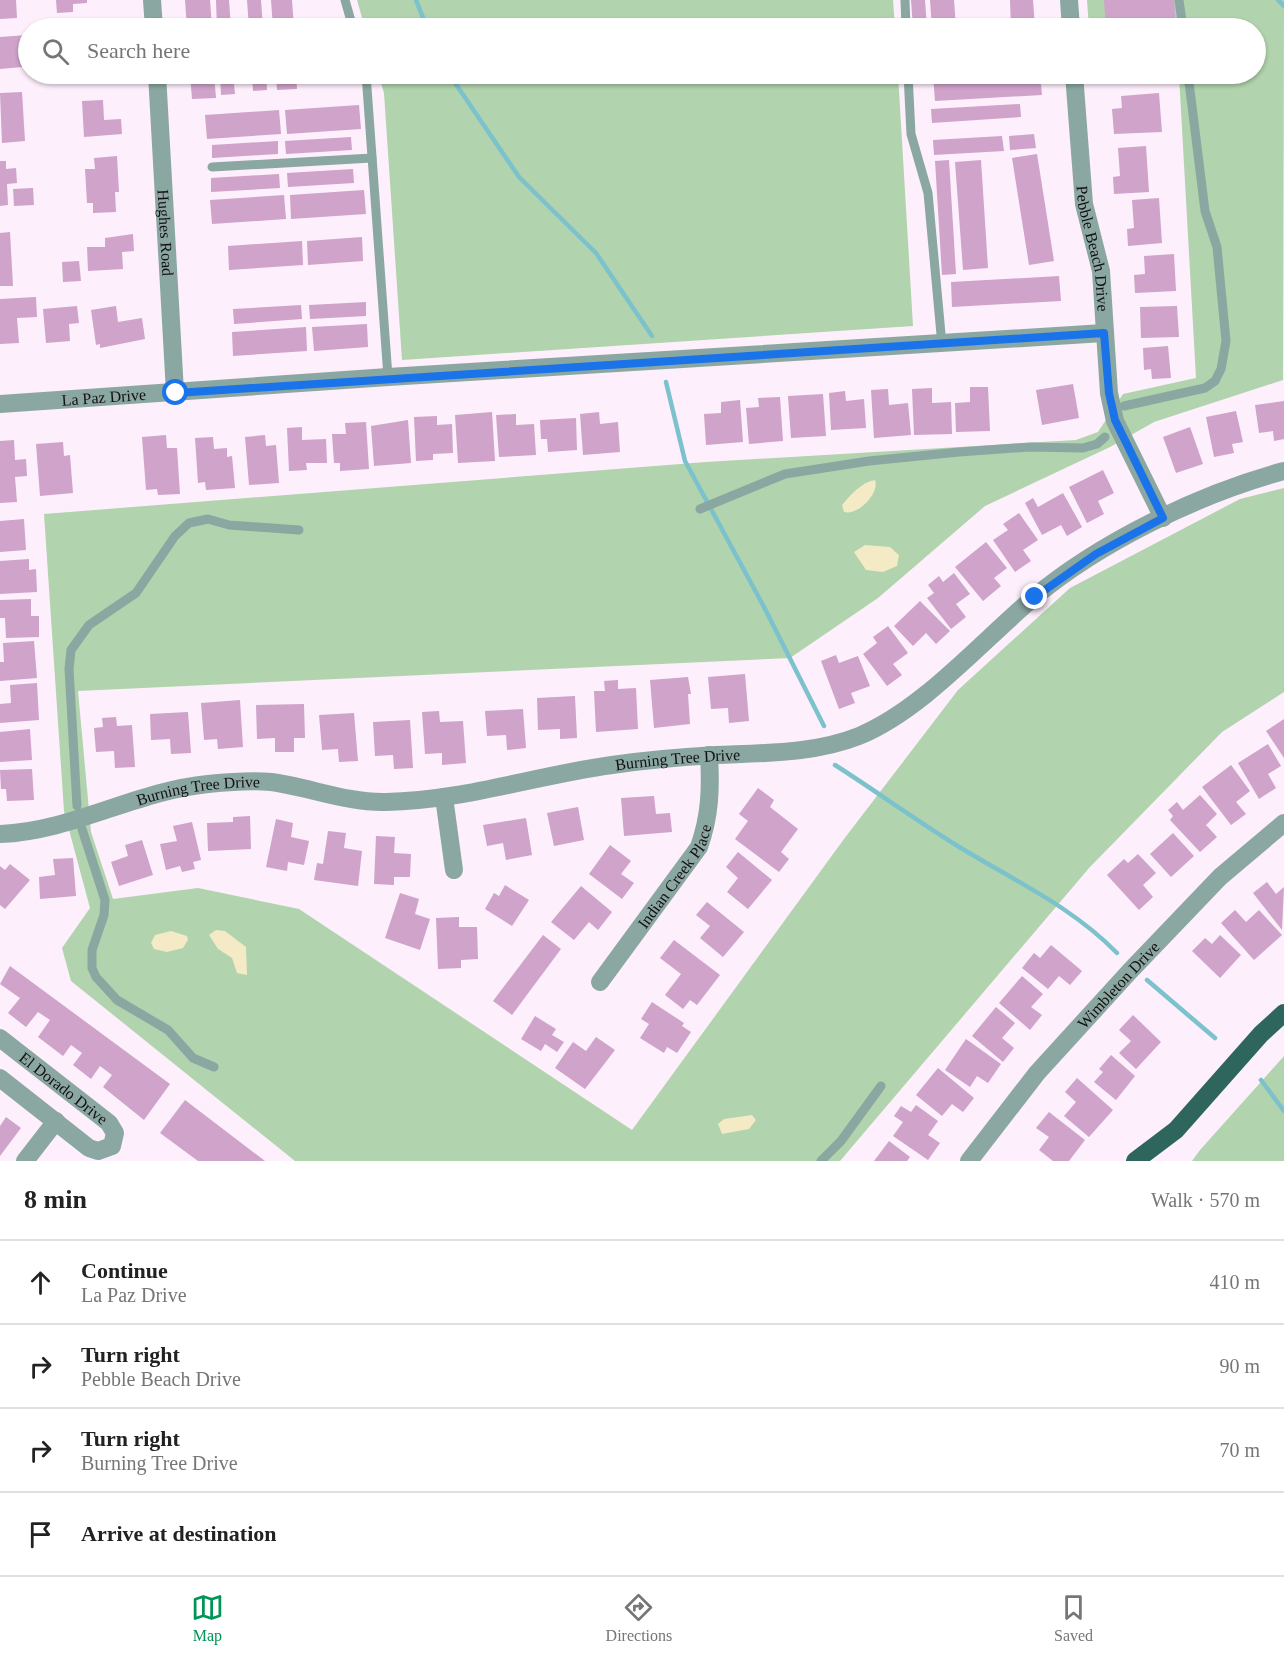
<!DOCTYPE html>
<html lang="en">
<head>
<meta charset="utf-8">
<style>
	body { margin:0; font-family:"Times New Roman",serif; background:#f2f2f2; color:#222 }
	.stop { position:absolute; width:18px; height:18px; margin:-14px; border:4px solid #1a73e8; border-radius:50%; background:#fff }
	.stop.end { background:#1a73e8; border-color:#fff; box-shadow:0 2px 6px #0008 }
	.list { margin:0; padding:0; list-style:none }
	h2 { display:flex; justify-content:space-between; align-items:center; height:78px; margin:0; padding:0 24px; font-size:26px }
	h2 small { font-size:20px; font-weight:400; color:#767676 }
	.list li { display:grid; grid-template-columns:39px 1fr auto; gap:18px; align-items:center; box-sizing:border-box; height:84px; padding:0 24px; border-top:2px solid #e0e0e0 }
	.list b { display:block; font-size:22px; white-space:nowrap }
	.list p { margin:0; font-size:20px; white-space:nowrap; color:#767676 }
	.list em { font-size:20px; font-style:normal; color:#767676 }
	.icon { flex:none; width:33px; height:33px; fill:none; stroke:currentColor; stroke-width:2; stroke-linecap:round; stroke-linejoin:round }
	.map { position:relative; flex:none; width:1284px; height:1161px; overflow:hidden }
	.search { position:absolute; background:#fff; box-shadow:0 2px 4px #0004; left:18px; right:18px; top:18px; height:66px; display:flex; align-items:center; gap:15px; box-sizing:border-box; padding:0 21px; border-radius:33px; color:#767676; font-size:22px }
	.sheet { height:414px; background:#fff }
	nav { display:flex; justify-content:space-around; align-items:center; box-sizing:border-box; height:84px; border-top:2px solid #e0e0e0; background:#fff; font-size:16px; color:#767676 }
	nav a { display:grid; justify-items:center; gap:3px }
	nav .on { color:#009556 }
	.map>svg:first-child { display:block }
	.green { fill:#b1d3ad }
	.sand { fill:#f4eac5 }
	.lines { fill:none; stroke-linecap:round; stroke-linejoin:round }
	.stream { stroke:#7cc2cd; stroke-width:4.5 }
	.building { fill:#cfa3ca }
	.lane { stroke:#8aa7a1; stroke-width:9 }
	.street { stroke:#8aa7a1; stroke-width:18 }
	.primary { stroke:#2e665e; stroke-width:18 }
	.route { stroke:#1a73e8; stroke-width:8 }
	.labels { text-anchor:middle; stroke-width:4.5; stroke-linejoin:round; paint-order:stroke }
	.street-label { font-size:16px; fill:#140f13; stroke:#fff }
</style>
</head>
<body>
<div class="map">
<svg width="1284" height="1161" viewBox="0 0 1284 1161">
	<rect width="100%" height="100%" fill="#fdeffb"/>
	<g class="green">
		<polygon points="357,0 893,0 895,28 365,28"/>
		<polygon points="1087,0 1284,0 1283,380 1154,422 1110,447 985,506 878,598 790,658 78,691 91,832 113,899 198,888 299,909 632,1130 844,839 958,690 1070,588 1240,499 1284,488 1284,692 1222,732 1089,868 840,1161 295,1161 71,981 62,948 90,908 64,811 44,514 706,462 1076,440 1098,432 1123,394 1196,378 1179,75 1091,77 1091,74 1256,74 1256,28 1089,28"/>
		<polygon points="378,74 898,74 913,326 402,360 384,93"/>
		<polygon points="1284,1056 1284,1161 1192,1161 1200,1150"/>
	</g>
	<g class="sand">
		<path d="M875,480C880,494 857,516 844,512L842,505C850,495 862,482 875,480Z"/>
		<polygon points="865,545 890,547 899,555 897,566 883,572 866,570 854,552"/>
		<polygon points="216,930 225,931 246,947 247,975 237,973 232,958 218,949 209,935"/>
		<polygon points="171,931 187,936 188,940 183,948 167,952 154,949 151,943 155,935"/>
		<polygon points="752,1115 756,1120 749,1129 722,1134 718,1124 724,1119"/>
	</g>
	<g class="lines">
		<g class="stream">
			<polyline points="416,0 427,28"/>
			<polyline points="1278,0 1284,6"/>
			<polyline points="449,74 519,177 596,253 652,336"/>
			<polyline points="666,382 685,461 764,607 824,726"/>
			<path d="M835,765C879,793 921,824 966,851C1019,883 1073,908 1117,953"/>
			<polyline points="1147,980 1215,1038"/>
			<polyline points="1261,1080 1284,1111"/>
		</g>
	</g>
	<g class="building">
		<polygon points="0,0 16,0 17,18 0,19"/>
		<polygon points="56,0 87,0 87,3 73,4 73,12 57,13"/>
		<polygon points="185,0 210,0 212,28 187,28"/>
		<polygon points="216,0 229,0 231,28 217,28"/>
		<polygon points="247,0 261,0 263,28 249,28"/>
		<polygon points="271,0 292,0 294,28 273,28"/>
		<polygon points="911,0 925,0 927,28 913,28"/>
		<polygon points="930,0 954,0 956,28 932,28"/>
		<polygon points="1010,0 1033,0 1035,28 1011,28"/>
		<polygon points="1104,0 1174,0 1176,28 1106,28"/>
		<polygon points="27,35 28,59 22,59 22,67 0,69 0,37"/>
		<polygon points="190,74 214,74 216,98 192,99"/>
		<polygon points="220,74 233,74 235,94 221,95"/>
		<polygon points="252,74 266,74 267,90 253,91"/>
		<polygon points="276,74 296,74 297,89 277,90"/>
		<polygon points="965,74 1040,74 1042,95 935,101 933,75"/>
		<polygon points="22,92 25,141 2,143 0,93"/>
		<polygon points="1159,93 1162,132 1114,134 1112,109 1122,108 1121,96"/>
		<polygon points="103,100 104,120 121,119 122,134 84,137 82,101"/>
		<polygon points="1020,104 1021,117 932,123 931,109"/>
		<polygon points="359,105 361,129 287,134 285,110"/>
		<polygon points="279,110 281,134 207,139 205,115"/>
		<polygon points="1034,134 1036,148 1010,150 1009,136"/>
		<polygon points="1002,136 1004,151 934,155 933,140"/>
		<polygon points="351,137 352,150 286,154 285,141"/>
		<polygon points="278,141 278,154 212,158 212,145"/>
		<polygon points="1146,146 1149,192 1114,194 1113,177 1120,176 1118,148"/>
		<polygon points="1037,154 1054,261 1029,265 1012,158"/>
		<polygon points="117,156 119,192 115,192 116,212 93,213 93,203 87,203 85,169 95,169 94,158"/>
		<polygon points="949,160 956,274 942,275 935,161"/>
		<polygon points="981,160 988,268 963,270 955,162"/>
		<polygon points="0,161 6,161 6,169 16,168 17,183 7,184 8,205 0,206"/>
		<polygon points="353,169 354,183 288,187 287,173"/>
		<polygon points="279,174 280,188 211,192 211,178"/>
		<polygon points="33,188 34,205 14,206 13,189"/>
		<polygon points="364,190 366,214 291,219 290,195"/>
		<polygon points="284,195 286,219 212,224 210,200"/>
		<polygon points="1159,198 1162,243 1128,246 1127,229 1134,228 1132,200"/>
		<polygon points="10,232 13,286 0,286 0,233"/>
		<polygon points="133,234 134,251 122,252 123,269 88,271 87,247 105,247 105,238"/>
		<polygon points="362,237 363,261 308,265 307,241"/>
		<polygon points="302,241 303,265 229,270 228,246"/>
		<polygon points="1174,254 1176,291 1135,293 1134,275 1145,274 1144,256"/>
		<polygon points="79,261 81,281 63,282 62,262"/>
		<polygon points="1059,276 1061,301 952,307 951,282"/>
		<polygon points="36,297 37,317 17,318 19,343 0,344 0,299"/>
		<polygon points="366,302 366,316 310,319 309,305"/>
		<polygon points="301,305 302,319 234,324 233,309"/>
		<polygon points="77,306 79,323 69,324 70,341 46,343 43,309"/>
		<polygon points="116,306 118,322 142,318 145,339 100,348 100,344 96,345 91,310"/>
		<polygon points="1177,306 1179,337 1141,338 1140,307"/>
		<polygon points="367,324 368,347 314,351 312,327"/>
		<polygon points="306,327 307,351 233,356 232,332"/>
		<polygon points="1168,346 1171,378 1152,379 1151,369 1144,370 1143,348"/>
		<polygon points="1073,384 1079,418 1042,425 1036,390"/>
		<polygon points="970,387 988,387 990,431 956,432 955,403 970,402"/>
		<polygon points="932,388 932,403 951,402 952,434 914,435 912,389"/>
		<polygon points="888,389 889,405 908,403 911,435 874,438 871,390"/>
		<polygon points="845,391 846,401 864,399 866,428 831,430 829,393"/>
		<polygon points="823,394 826,436 791,438 788,396"/>
		<polygon points="780,397 783,441 749,444 746,408 759,407 758,398"/>
		<polygon points="740,400 743,442 706,445 704,414 721,413 721,402"/>
		<polygon points="1284,401 1284,439 1274,441 1273,431 1259,433 1255,405"/>
		<polygon points="1236,411 1243,442 1232,444 1234,453 1214,457 1206,417"/>
		<polygon points="492,412 495,461 458,463 455,415"/>
		<polygon points="599,412 600,424 618,422 620,452 583,455 580,414"/>
		<polygon points="516,414 516,425 534,424 536,455 499,457 496,415"/>
		<polygon points="437,416 437,425 452,424 453,453 433,454 433,460 416,461 414,417"/>
		<polygon points="576,418 577,450 548,452 547,439 541,439 540,420"/>
		<polygon points="408,420 411,463 374,466 371,426"/>
		<polygon points="366,422 369,469 340,471 340,463 334,463 332,434 346,434 345,423"/>
		<polygon points="302,427 302,440 326,439 327,463 306,463 307,470 289,471 287,428"/>
		<polygon points="1190,427 1203,464 1176,473 1163,437"/>
		<polygon points="166,435 167,448 177,448 180,494 158,495 157,489 146,490 142,437"/>
		<polygon points="265,435 266,446 276,445 279,483 249,485 245,437"/>
		<polygon points="213,437 214,449 227,448 227,457 232,456 235,488 206,490 205,482 198,483 195,438"/>
		<polygon points="14,440 15,460 26,459 27,476 15,477 17,502 0,503 0,441"/>
		<polygon points="63,442 64,456 70,455 73,493 40,496 36,444"/>
		<polygon points="1103,470 1114,493 1098,501 1104,514 1087,523 1069,487"/>
		<polygon points="1063,493 1082,527 1067,536 1061,525 1042,535 1025,503 1033,498 1038,507"/>
		<polygon points="1019,513 1038,540 1023,550 1031,561 1015,572 993,540 1008,530 1003,524"/>
		<polygon points="24,519 26,550 0,552 0,521"/>
		<polygon points="986,542 1007,568 994,578 1001,586 983,601 955,567"/>
		<polygon points="29,559 29,570 36,569 37,592 0,594 0,561"/>
		<polygon points="954,573 970,594 956,604 966,617 951,629 927,598 934,593 928,585 939,576 943,582"/>
		<polygon points="31,599 31,616 39,616 39,637 6,638 5,618 0,618 0,600"/>
		<polygon points="920,601 950,631 936,644 926,633 913,646 894,626"/>
		<polygon points="888,626 908,653 893,664 902,675 887,686 863,654 877,643 873,637"/>
		<polygon points="34,641 37,678 0,681 0,662 4,662 3,643"/>
		<polygon points="836,655 839,663 858,656 870,686 851,693 855,703 839,709 821,661"/>
		<polygon points="745,674 749,721 729,723 728,708 711,709 708,677"/>
		<polygon points="688,677 691,694 688,694 690,724 654,728 650,680"/>
		<polygon points="618,680 618,689 636,688 638,729 596,732 594,691 605,691 604,681"/>
		<polygon points="37,683 39,720 0,723 0,704 11,703 10,685"/>
		<polygon points="575,696 577,738 560,739 560,729 538,730 537,698"/>
		<polygon points="240,700 243,747 218,749 217,739 204,740 201,703"/>
		<polygon points="304,704 305,738 294,738 294,752 275,752 275,738 257,739 256,705"/>
		<polygon points="523,709 526,748 507,750 506,735 487,736 485,711"/>
		<polygon points="439,711 440,722 463,721 466,763 442,765 442,753 425,754 422,712"/>
		<polygon points="188,712 191,753 171,754 170,739 151,740 150,714"/>
		<polygon points="354,713 358,761 339,762 338,749 322,750 319,715"/>
		<polygon points="116,717 117,726 132,725 135,767 115,768 114,751 96,752 94,728 103,727 102,718"/>
		<polygon points="1284,719 1284,758 1266,731"/>
		<polygon points="410,720 413,768 394,769 393,755 375,756 373,722"/>
		<polygon points="30,729 32,760 0,762 0,732"/>
		<polygon points="1268,744 1281,766 1268,774 1276,788 1259,799 1238,763"/>
		<polygon points="1231,765 1250,791 1236,802 1246,814 1231,825 1202,787"/>
		<polygon points="32,769 34,800 7,801 6,789 1,789 0,770"/>
		<polygon points="758,788 774,800 770,807 798,829 781,852 789,859 779,872 735,839 748,821 739,814"/>
		<polygon points="1200,795 1217,814 1206,825 1217,837 1200,852 1170,820 1173,816 1168,810 1177,802 1183,810"/>
		<polygon points="654,796 656,814 670,813 672,832 624,836 621,798"/>
		<polygon points="578,807 584,840 554,846 547,813"/>
		<polygon points="250,816 251,849 208,851 207,823 233,822 233,817"/>
		<polygon points="526,818 532,855 506,860 503,843 487,846 483,825"/>
		<polygon points="276,819 293,823 291,837 309,841 304,865 288,862 287,871 266,867"/>
		<polygon points="192,822 201,860 193,862 195,869 182,872 180,866 166,870 160,844 177,841 173,826"/>
		<polygon points="328,831 346,833 344,848 362,851 358,886 314,880 317,863 323,864"/>
		<polygon points="1173,833 1194,856 1171,877 1150,854"/>
		<polygon points="376,836 395,837 394,853 411,854 410,877 394,877 394,885 374,884"/>
		<polygon points="142,840 153,875 119,886 111,862 128,856 125,845"/>
		<polygon points="610,845 631,861 621,874 634,883 622,899 589,874"/>
		<polygon points="738,852 772,880 748,909 727,892 738,878 726,867"/>
		<polygon points="1138,854 1156,873 1143,885 1153,897 1139,910 1107,875 1124,859 1128,863"/>
		<polygon points="73,858 76,896 40,899 39,877 55,875 53,859"/>
		<polygon points="10,864 30,880 5,909 0,905 0,866 5,870"/>
		<polygon points="1267,882 1276,894 1284,887 1282,930 1253,893"/>
		<polygon points="505,885 529,900 512,926 485,909 494,893 499,896"/>
		<polygon points="581,886 612,912 598,930 589,922 574,940 551,922"/>
		<polygon points="400,893 419,899 415,914 430,919 420,950 385,938"/>
		<polygon points="707,902 744,932 723,957 700,938 710,926 696,915"/>
		<polygon points="1235,910 1246,922 1259,910 1282,935 1254,960 1221,923"/>
		<polygon points="459,917 459,927 477,927 478,959 461,960 461,968 438,969 436,918"/>
		<polygon points="543,935 561,949 512,1015 493,1001"/>
		<polygon points="1220,935 1241,955 1220,978 1192,951 1205,938 1212,944"/>
		<polygon points="674,940 720,975 697,1005 690,1000 683,1009 665,995 681,974 660,958"/>
		<polygon points="1051,945 1082,971 1070,985 1059,976 1048,989 1022,968 1034,953 1040,958"/>
		<polygon points="10,966 170,1084 144,1120 103,1087 112,1075 100,1066 91,1079 73,1065 82,1053 71,1045 63,1056 38,1037 50,1020 38,1012 26,1027 8,1013 20,998 0,984"/>
		<polygon points="1022,976 1043,994 1031,1007 1042,1015 1030,1030 999,1003"/>
		<polygon points="652,1002 684,1023 682,1026 691,1032 677,1053 667,1047 664,1053 640,1038 649,1024 641,1019"/>
		<polygon points="996,1007 1015,1023 1002,1038 1014,1048 1003,1062 972,1036"/>
		<polygon points="1133,1015 1161,1042 1136,1069 1119,1053 1131,1041 1119,1030"/>
		<polygon points="535,1016 556,1029 552,1035 564,1042 557,1052 545,1044 541,1051 521,1039"/>
		<polygon points="596,1037 615,1050 585,1089 555,1068 573,1042 586,1051"/>
		<polygon points="966,1039 1001,1064 988,1083 977,1076 970,1087 945,1070"/>
		<polygon points="1111,1055 1135,1076 1116,1100 1094,1082 1103,1072 1099,1069"/>
		<polygon points="938,1068 974,1098 963,1112 952,1104 942,1116 916,1095"/>
		<polygon points="1077,1078 1113,1110 1089,1137 1064,1116 1076,1102 1065,1092"/>
		<polygon points="185,1100 265,1161 198,1161 160,1133"/>
		<polygon points="916,1105 938,1121 928,1135 940,1143 928,1160 893,1136 903,1122 894,1116 901,1106 911,1112"/>
		<polygon points="1049,1112 1085,1140 1069,1161 1053,1161 1039,1150 1049,1137 1036,1128"/>
		<polygon points="6,1117 21,1128 0,1156 0,1126"/>
		<polygon points="889,1141 910,1157 907,1161 874,1161"/>
	</g>
	<g class="lines">
		<g class="lane">
			<polyline points="345,0 353,28"/>
			<polyline points="905,0 906,28"/>
			<polyline points="1179,0 1183,28"/>
			<polyline points="366,74 388,377"/>
			<polyline points="908,74 911,134 928,193 942,345"/>
			<polyline points="212,167 372,158"/>
			<polyline points="1124,406 1205,388 1215,381 1221,369 1226,341 1217,247 1205,211 1188,74"/>
			<polyline points="700,509 785,474 869,461 959,452 1030,447 1083,448 1097,444 1105,437"/>
			<polyline points="77,806 69,669 71,650 89,625 136,593 175,536 189,523 208,519 229,525 299,530"/>
			<polyline points="82,829 105,900 104,915 92,950 92,968 96,977 117,1000 168,1030 193,1058 214,1067"/>
			<polyline points="821,1161 841,1141 881,1086"/>
		</g>
		<g class="street">
			<polyline points="152,0 154,28"/>
			<polyline points="1069,0 1071,28"/>
			<path id="s1" d="M157,74L175,392"/>
			<path id="s2" d="M1074,74L1084,204L1101,271L1109,393L1115,421L1163,518"/>
			<path id="s3" d="M0,404L388,377L1104,333"/>
			<polyline points="444,797 454,870"/>
			<path id="s4" d="M0,834C73,831 136,791 208,784C228,782 250,780 271,782C309,787 347,803 386,802C462,801 537,775 612,765C646,760 681,757 716,755C763,753 814,754 859,736C922,710 980,643 1032,599C1100,542 1199,494 1284,471"/>
			<path id="s5" d="M600,982L699,847C710,816 711,789 709,755"/>
			<path id="s6" d="M0,1038L109,1123L115,1133L112,1146L98,1151L89,1148L0,1078"/>
			<polyline points="25,1161 56,1121"/>
			<path id="s7" d="M969,1161L1037,1073L1130,971L1220,877L1284,823"/>
		</g>
		<polyline class="primary" points="1135,1161 1176,1130 1261,1034 1284,1013"/>
	</g>
	<g class="lines">
		<polyline class="route" points="176,393 1104,333 1109,393 1115,420 1163,518 1096,554 1035,597"/>
	</g>
	<g class="labels">
		<g class="street-label">
			<text dy="6" stroke="none"><textPath href="#s1" startOffset="159">Hughes Road</textPath></text>
			<text dy="6" stroke="none"><textPath href="#s2" startOffset="176">Pebble Beach Drive</textPath></text>
			<text dy="6" stroke="none"><textPath href="#s3" startOffset="104">La Paz Drive</textPath></text>
			<text dy="6" stroke="none"><textPath href="#s4" startOffset="690">Burning Tree Drive</textPath></text>
			<text dy="6" stroke="none"><textPath href="#s4" startOffset="204">Burning Tree Drive</textPath></text>
			<text dy="6" stroke="none"><textPath href="#s5" startOffset="130">Indian Creek Place</textPath></text>
			<text dy="6" stroke="none"><textPath href="#s7" startOffset="231">Wimbleton Drive</textPath></text>
			<text dy="6" stroke="none"><textPath href="#s6" startOffset="81">El Dorado Drive</textPath></text>
		</g>
	</g>
</svg>
<div class="stop" style="left:176px;top:393px"></div>
<div class="stop end" style="left:1035px;top:597px"></div>
<div class="search"><svg class="icon" aria-label="search" viewBox="0 0 24 24"><circle cx="10" cy="10" r="6"/><path d="M15 15l6 6"/></svg>Search here</div>
</div>
<section class="sheet">
<h2>8 min<small>Walk · 570 m</small></h2>
<ul class="list">
<li><svg class="icon" aria-label="ahead" viewBox="0 0 24 24"><path d="M12 20V5M6 11l6-6 6 6"/></svg><div><b>Continue</b><p>La Paz Drive</p></div><em>410 m</em></li>
<li><svg class="icon" aria-label="right" viewBox="0 0 24 24"><path d="M7 20v-9h11M14 6l5 5-5 5"/></svg><div><b>Turn right</b><p>Pebble Beach Drive</p></div><em>90 m</em></li>
<li><svg class="icon" aria-label="right" viewBox="0 0 24 24"><path d="M7 20v-9h11M14 6l5 5-5 5"/></svg><div><b>Turn right</b><p>Burning Tree Drive</p></div><em>70 m</em></li>
<li><svg class="icon" aria-label="arrive" viewBox="0 0 24 24"><path d="M6 21V4h12l-3 4 3 4H6"/></svg><div><b>Arrive at destination</b></div></li>
</ul>
</section>
<nav>
<a class="on"><svg class="icon" aria-label="map" viewBox="0 0 24 24"><path d="M3 6l6-2 6 2 6-2v14l-6 2-6-2-6 2zM9 4v14M15 6v14"/></svg>Map</a>
<a><svg class="icon" aria-label="directions" viewBox="0 0 24 24"><path d="M12 3l9 9-9 9-9-9zM9 14v-3h6M13 9l2 2-2 2"/></svg>Directions</a>
<a><svg class="icon" aria-label="saved" viewBox="0 0 24 24"><path d="M7 4h10v16l-5-4-5 4z"/></svg>Saved</a>
</nav>
</body>
</html>
